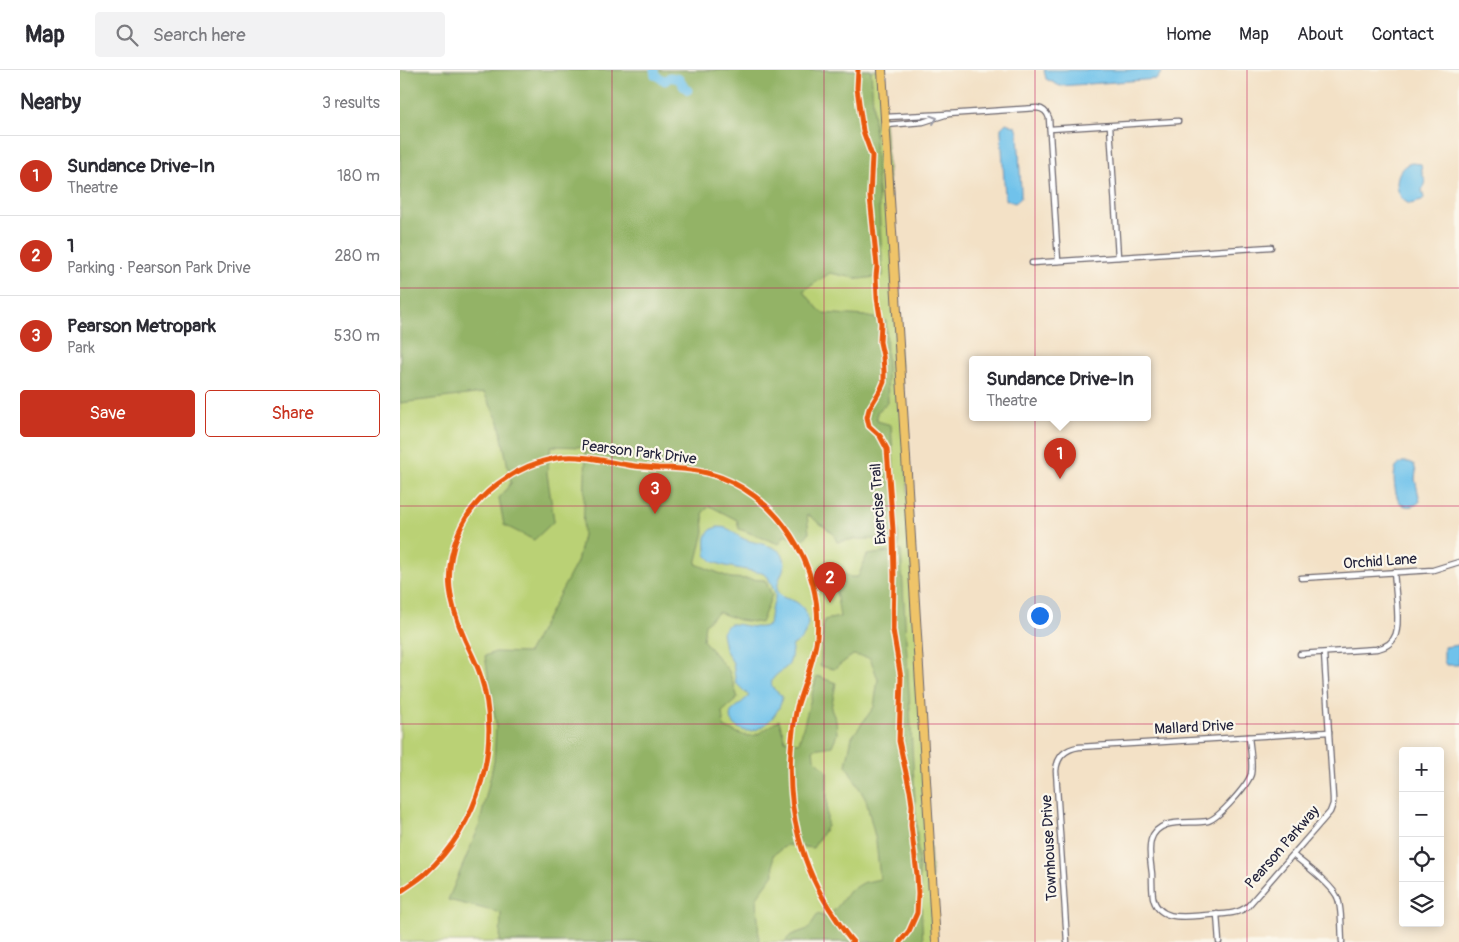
<!DOCTYPE html>
<html lang="en">
<head>
<meta charset="utf-8">
<style>
	body { margin:0; font-family:Pangolin,sans-serif; background:#f2f2f3; color:#2b2b33 }
	.controls { position:absolute; right:15px; bottom:15px; display:grid; overflow:hidden; border-radius:5px; box-shadow:0 2px 12px #0003 }
	.controls button { width:45px; height:45px; display:grid; place-items:center; padding:0; border:0; border-bottom:1px solid #e1e1e2; background:#fff; color:#2b2b33; font:25px sans-serif }
	.you { position:absolute; left:639px; top:545px; width:18px; height:18px; margin:-12px; border:4px solid #fff; border-radius:50%; background:#1a73e8; box-shadow:0 0 0 8px #1a73e833 }
	.badge { display:grid; place-items:center; width:32px; height:32px; border-radius:50%; background:#c8321e; color:#fff; font-size:16px; font-weight:700 }
	.pin { position:absolute; translate:-50% -41px; filter:drop-shadow(0 1px 2px #0008) }
	.pin::after { content:''; position:absolute; top:26px; width:18px; height:15px; background:inherit; clip-path:polygon(0 0,100% 0,50% 100%) }
	.popup { position:absolute; left:569px; top:286px; width:182px; height:65px; box-sizing:border-box; display:grid; place-content:center; border-radius:5px; background:#fff; filter:drop-shadow(0 1px 4px #0005); font-size:16px; white-space:nowrap; color:#7c7c81 }
	.popup b { font-size:19px; color:#2b2b33 }
	.popup::after { content:''; position:absolute; left:50%; top:100%; margin-left:-10px; border:10px solid transparent; border-top-color:#fff }
	.list { margin:0; padding:0; list-style:none }
	h2 { display:flex; justify-content:space-between; align-items:center; height:65px; margin:0; padding:0 20px; font-size:21px }
	h2 small { font-size:16px; font-weight:400; color:#7c7c81 }
	.list li { display:grid; grid-template-columns:32px 1fr auto; gap:15px; align-items:center; box-sizing:border-box; height:80px; padding:0 20px; border-top:1px solid #e1e1e2 }
	.list b { display:block; font-size:19px; white-space:nowrap }
	.list p { margin:0; font-size:16px; white-space:nowrap; color:#7c7c81 }
	.list em { font-size:16px; font-style:normal; color:#7c7c81 }
	.actions { display:flex; gap:10px; padding:15px 20px }
	.actions a { flex:1; padding:11px 0; border:1px solid #c8321e; border-radius:5px; text-align:center; font-size:18px; color:#c8321e }
	.actions .main { background:#c8321e; color:#fff }
	.icon { flex:none; width:28px; height:28px; fill:none; stroke:currentColor; stroke-width:2; stroke-linecap:round; stroke-linejoin:round }
	.map { position:relative; flex:none; width:1059px; height:872px; overflow:hidden }
	header { display:flex; align-items:center; gap:30px; box-sizing:border-box; height:70px; padding:0 25px; background:#fff; border-bottom:1px solid #e1e1e2 }
	header strong { font-size:24px }
	nav { display:flex; gap:28px; margin-inline-start:auto; font-size:18px }
	.search { width:350px; height:45px; background:#f2f2f3; display:flex; align-items:center; gap:12px; box-sizing:border-box; padding:0 18px; border-radius:5px; color:#7c7c81; font-size:19px }
	main { display:flex }
	aside { flex:1; background:#fff }
	.map>svg:first-child { display:block }
	.green { fill:#bad175; stroke:#6e7a58 }
	.forest { fill:#93b366; stroke:#5a6a50 }
	.water { fill:#70c2eb; stroke:#497293 }
	.lines { fill:none; stroke-linecap:round; stroke-linejoin:round }
	.river { stroke:#70c2eb; stroke-width:9 }
	.street-casing { stroke:#6b656c; stroke-width:7 }
	.highway-casing { stroke:#6b656c; stroke-width:10 }
	.street { stroke:#fff; stroke-width:4.5 }
	.highway { stroke:#efc469; stroke-width:8 }
	.cycleway-casing { stroke:#fbf7ec; stroke-width:8 }
	.cycleway { stroke:#e8590c; stroke-width:5 }
	.oneway { stroke:#9c9ca7 }
	.grid { fill:none; stroke:#c2185b; stroke-width:1; stroke-opacity:0.55 }
	.labels { text-anchor:middle; stroke-width:4.5; stroke-linejoin:round; paint-order:stroke }
	.street-label { font-size:15px; fill:#22223b; stroke:#fbf7ec }
</style>
</head>
<body>
<header>
<strong>Map</strong>
<div class="search"><svg class="icon" aria-label="search" viewBox="0 0 24 24"><circle cx="10" cy="10" r="6"/><path d="M15 15l6 6"/></svg>Search here</div>
<nav><a>Home</a><a>Map</a><a>About</a><a>Contact</a></nav>
</header>
<main>
<aside>
<h2>Nearby<small>3 results</small></h2>
<ul class="list">
<li><span class="badge">1</span><div><b>Sundance Drive-In</b><p>Theatre</p></div><em>180 m</em></li>
<li><span class="badge">2</span><div><b>1</b><p>Parking · Pearson Park Drive</p></div><em>280 m</em></li>
<li><span class="badge">3</span><div><b>Pearson Metropark</b><p>Park</p></div><em>530 m</em></li>
</ul>
<div class="actions"><a class="main">Save</a><a>Share</a></div>
</aside>
<div class="map">
<svg width="1059" height="872" viewBox="0 0 1059 872">
	<rect width="100%" height="100%" fill="#fbf7ec"/>
	<filter id="ink" filterUnits="userSpaceOnUse"><feTurbulence type="fractalNoise" baseFrequency=".02" numOctaves="2"/><feDisplacementMap in="SourceGraphic" scale="10" xChannelSelector="R" yChannelSelector="G"/><feConvolveMatrix kernelMatrix="1 2 1 2 8 2 1 2 1" color-interpolation-filters="sRGB"/></filter>
	<filter id="wash" filterUnits="userSpaceOnUse"><feTurbulence type="fractalNoise" baseFrequency=".0096" numOctaves="4" result="noise"/><feDisplacementMap in="SourceGraphic" scale="20" xChannelSelector="R" yChannelSelector="G"/><feGaussianBlur stdDeviation="1.12" result="paint"/><feColorMatrix in="noise" values="0 0 0 0 0 0 0 0 0 0 0 0 0 0 0 0 0 1.4 0 .05"/><feComposite in="paint" operator="in"/></filter>
	<g filter="url(#wash)">
		<rect width="100%" height="100%" fill="#f3e1c6"/>
		<polygon class="green" points="0,0 482,0 536,872 0,872"/>
		<g class="forest">
			<path d="M0,0H471L483,206L460,209L430,203L403,221L422,243L465,246L486,251L488,333L477,342V351L491,355L499,477L486,476L477,469H456L437,472L433,463L407,444L409,463L401,472L385,465L379,474L339,459L337,450L310,436L303,442L304,462L296,494L331,508L365,510L372,525L361,553L339,550L318,542L305,554L303,570L329,601L338,628L322,642L324,657C354,671 353,668 379,650L385,670L399,673L417,606L436,613L431,639L436,651L437,664L432,676L413,679L414,688L427,701V756L413,778L387,775L373,785L374,804L357,827L359,872H100L101,843L48,830L79,757L94,691L96,654L85,586L95,582L128,583L177,492L183,465L186,377L151,376L147,403L154,451L134,470L104,455L99,428L111,413L99,352L84,323L0,333Z"/>
			<polygon points="501,480 523,872 384,872 391,865 408,859 418,844 427,848 438,836 449,821 462,813 480,809 476,771 466,730 446,695 452,667 474,637 478,609 470,588 453,585 434,599 420,596 424,550 440,547 435,514 428,495 450,507 458,507 467,485"/>
		</g>
		<g class="water">
			<polygon points="644,0 763,0 757,9 660,16 646,9"/>
			<polygon points="606,53 616,57 618,62 621,121 621,128 615,133 606,130 605,127 601,62 601,58"/>
			<path d="M1012,93L1021,94C1022,97 1021,100 1022,102C1024,111 1029,109 1022,120L1024,128L1022,131L1010,134C992,128 993,96 1012,93Z"/>
			<path d="M1002,392H1009L1014,394L1016,402L1015,409L1020,431C1016,437 1003,439 999,431C995,425 992,404 996,398C996,397 1001,393 1002,392Z"/>
			<path d="M317,457C333,457 332,464 344,469C355,474 379,474 384,488C388,499 372,515 379,524C383,529 391,529 396,532C405,537 410,549 407,558C404,567 401,571 393,575C391,581 392,588 389,594C385,601 366,607 373,618C375,621 379,623 382,626C382,647 345,680 330,647L331,642L349,626L336,613L333,593L325,579L322,562L329,554C342,553 356,561 369,555L371,540L375,529V523L368,507L362,503L326,496L313,492L306,485C307,473 301,463 317,457Z"/>
			<polygon points="1059,575 1059,595 1046,595 1044,591 1044,577"/>
		</g>
		<g class="lines">
			<polyline class="river" points="254,0 255,5 265,11 270,7 279,9 284,17 288,20"/>
		</g>
	</g>
	<g filter="url(#ink)">
		<g class="lines">
			<defs>
				<g id="street">
					<path d="M548,44L637,38C644,39 647,42 649,48L658,191"/>
					<polyline points="485,47 548,44 523,52 486,55"/>
					<polyline points="710,56 718,187"/>
					<polyline points="650,59 778,51"/>
					<polyline points="632,193 871,177"/>
					<polyline points="901,508 1033,500 1059,492"/>
					<path d="M900,584L976,579C1001,575 998,554 997,535C996,524 995,513 994,502"/>
					<path d="M849,667C850,678 853,693 851,704C848,715 819,748 808,751C789,755 758,746 751,770C748,781 751,794 752,804C752,812 752,820 753,827C758,853 789,846 808,845C822,844 837,845 848,836L930,742L933,734V728L924,583"/>
					<path d="M893,785C904,794 934,816 938,829C942,840 941,859 942,872"/>
					<path d="M0,822C8,816 17,811 25,804C79,755 103,674 80,604C76,592 70,581 65,570C49,533 43,503 58,464C74,424 115,396 156,388C181,384 203,391 228,395C238,397 248,397 258,398C275,398 291,399 307,403C377,421 424,496 417,567C414,591 404,614 397,637C394,651 392,666 391,680C387,739 401,798 435,847C441,856 446,865 453,872"/>
					<polyline points="817,844 819,872"/>
					<path d="M667,872L656,701C657,687 665,679 679,677L929,662"/>
				</g>
				<polyline id="highway" points="482,0 536,872"/>
			</defs>
			<use href="#street" class="street-casing"/>
			<use href="#highway" class="highway-casing"/>
			<use href="#street" class="street"/>
			<use href="#highway" class="highway"/>
			<defs>
				<g id="cycleway">
					<polyline points="458,0 457,18 460,40 463,61 472,86 470,127 477,196 476,206 477,228 481,253 480,272 483,286 484,301 484,312 481,319 469,339 467,347 469,356 480,366 487,379 493,460 494,507 493,560 501,608 499,671 510,721 512,735 511,755 517,805 518,823 517,843 509,861 500,872"/>
					<path d="M0,822C8,816 17,811 25,804C79,755 103,674 80,604C76,592 70,581 65,570C49,533 43,503 58,464C74,424 115,396 156,388C181,384 203,391 228,395C238,397 248,397 258,398C275,398 291,399 307,403C377,421 424,496 417,567C414,591 404,614 397,637C394,651 392,666 391,680C387,739 401,798 435,847C441,856 446,865 453,872"/>
				</g>
			</defs>
			<use href="#cycleway" class="cycleway-casing"/>
			<use href="#cycleway" class="cycleway"/>
		</g>
		<defs><path id="oneway-chevron" d="M-2-3.5L2.5 0L-2 3.5" fill="none" stroke-width="1.6" stroke-linecap="round" stroke-linejoin="round" transform="scale(1.25)"/></defs>
		<use class="oneway" href="#oneway-chevron" transform="translate(534 49) rotate(-19)"/>
	</g>
	<path class="grid" d="M212,0V872M424,0V872M635,0V872M847,0V872M0,218H1059M0,436H1059M0,654H1059"/>
	<g class="labels">
		<g class="street-label">
			<text transform="translate(239 382) rotate(7)" y="5">Pearson Park Drive</text>
			<text transform="translate(478 434) rotate(-94)" y="5">Exercise Trail</text>
			<text transform="translate(980 491) rotate(-4)" y="5">Orchid Lane</text>
			<text transform="translate(794 657) rotate(-3)" y="5">Mallard Drive</text>
			<text transform="translate(882 777) rotate(-49)" y="5">Pearson Parkway</text>
			<text transform="translate(649 778) rotate(-93)" y="5">Townhouse Drive</text>
		</g>
	</g>
</svg>
<div class="controls">
<button>+</button>
<button>−</button>
<button><svg class="icon" aria-label="locate" viewBox="0 0 24 24"><circle cx="12" cy="12" r="6"/><path d="M12 2v4M12 18v4M2 12h4M18 12h4"/></svg></button>
<button><svg class="icon" aria-label="layers" viewBox="0 0 24 24"><path d="M12 4l9 5-9 5-9-5zM3 14l9 5 9-5"/></svg></button>
</div>
<div class="you"></div>
<div class="pin badge" style="left:660px;top:409px">1</div>
<div class="popup"><b>Sundance Drive-In</b>Theatre</div>
<div class="pin badge" style="left:430px;top:533px">2</div>
<div class="pin badge" style="left:255px;top:444px">3</div>
</div>
</main>
</body>
</html>
